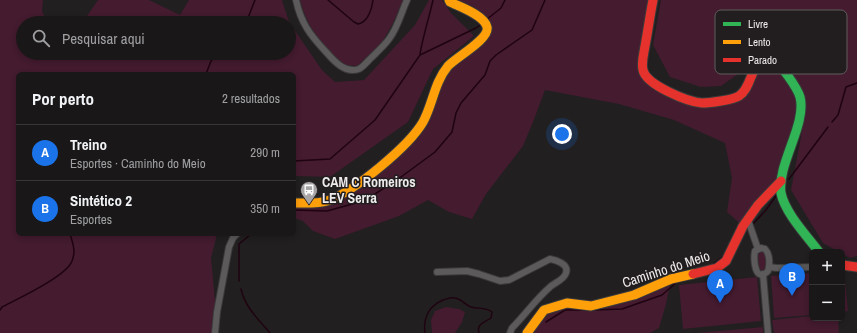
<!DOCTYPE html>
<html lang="pt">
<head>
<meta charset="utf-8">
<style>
	body { margin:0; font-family:"Archivo Narrow",sans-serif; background:#262425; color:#f1f3f6 }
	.controls { position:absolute; right:12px; bottom:12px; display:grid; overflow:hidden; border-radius:6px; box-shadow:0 2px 6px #0003 }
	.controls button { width:36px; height:36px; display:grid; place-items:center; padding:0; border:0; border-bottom:1px solid #373637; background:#191718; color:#f1f3f6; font:20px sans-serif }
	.you { position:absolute; left:562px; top:134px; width:14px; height:14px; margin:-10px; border:3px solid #fff; border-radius:50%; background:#1a73e8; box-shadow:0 0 0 6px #1a73e833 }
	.badge { display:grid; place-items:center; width:26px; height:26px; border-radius:50%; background:#1a73e8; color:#fff; font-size:13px; font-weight:700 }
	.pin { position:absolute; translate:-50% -33px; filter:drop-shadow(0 1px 2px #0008) }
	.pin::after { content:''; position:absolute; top:21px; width:14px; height:12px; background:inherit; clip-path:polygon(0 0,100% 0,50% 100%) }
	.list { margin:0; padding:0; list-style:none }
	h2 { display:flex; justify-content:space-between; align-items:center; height:52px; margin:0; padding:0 16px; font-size:17px }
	h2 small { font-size:13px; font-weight:400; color:#9f9fa2 }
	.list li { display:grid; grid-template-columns:26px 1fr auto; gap:12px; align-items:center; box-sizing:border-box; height:56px; padding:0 16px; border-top:1px solid #373637 }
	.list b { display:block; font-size:15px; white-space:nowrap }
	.list p { margin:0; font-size:13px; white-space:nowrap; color:#9f9fa2 }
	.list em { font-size:13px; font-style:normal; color:#9f9fa2 }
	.icon { flex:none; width:22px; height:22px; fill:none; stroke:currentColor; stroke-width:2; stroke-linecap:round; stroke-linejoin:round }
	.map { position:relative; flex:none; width:857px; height:333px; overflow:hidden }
	.search { position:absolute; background:#191718; box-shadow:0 2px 6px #0003; left:16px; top:16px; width:280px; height:44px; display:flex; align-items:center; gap:10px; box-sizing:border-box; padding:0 14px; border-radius:22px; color:#9f9fa2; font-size:15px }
	.panel { position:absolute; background:#191718; box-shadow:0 2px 6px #0003; left:16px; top:72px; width:280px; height:164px; border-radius:6px }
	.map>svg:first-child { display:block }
	.green { fill:#441b2f }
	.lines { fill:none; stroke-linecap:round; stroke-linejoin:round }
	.stream { stroke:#1f0311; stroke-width:1.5 }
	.street-casing { stroke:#3b3a3a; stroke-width:8 }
	.fast-casing { stroke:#3b3a3a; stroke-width:11 }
	.slow-casing { stroke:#3b3a3a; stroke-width:11 }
	.jam-casing { stroke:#3b3a3a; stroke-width:11 }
	.street { stroke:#5c5a5b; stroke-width:6 }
	.fast { stroke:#30b455; stroke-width:9 }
	.slow { stroke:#ff9f0a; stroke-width:9 }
	.jam { stroke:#e5322d; stroke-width:9 }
	.labels { text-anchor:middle; stroke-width:3; stroke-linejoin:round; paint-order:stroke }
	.poi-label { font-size:14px; font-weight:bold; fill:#eeebec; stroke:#221e1f; text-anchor:start }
	.street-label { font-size:14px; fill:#eeebec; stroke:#221e1f }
	.key { fill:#221e1f; stroke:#5f5c5c; stroke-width:1 }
	.key-label { font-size:11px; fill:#eeebec }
</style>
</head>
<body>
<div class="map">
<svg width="857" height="333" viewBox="0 0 857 333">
	<rect width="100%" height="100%" fill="#211f20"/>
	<g class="green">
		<polygon points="0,0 43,0 42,11 47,23 23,23 23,53 289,53 289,23 88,23 87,16 98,0 149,0 180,15 189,0 282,0 289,22 322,70 335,82 364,80 415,25 429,0 442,0 451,13 474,36 433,69 408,122 330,177 294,176 294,74 18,74 18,234 217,234 211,258 218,333 0,333"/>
		<path d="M300,0H403L393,23L381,44L357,66L341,65C321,43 308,29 300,0Z"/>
		<polygon points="449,0 653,0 645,46 647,78 688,100 738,97 753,69 770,60 796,87 800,116 788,166 744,227 727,212 732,178 725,143 674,120 619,104 545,90 533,122 523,146 486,194 472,219 449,212 428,200 399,216 335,239 313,231 303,221 294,218 294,203 339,196 421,124 438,81 488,28"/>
		<polygon points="661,0 857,0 857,256 850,258 823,243 791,190 801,137 805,97 782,55 759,50 741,72 721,86 701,87 670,77 653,45"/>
		<polygon points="761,251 765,253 768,268 766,270 762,271 759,268 758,255"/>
		<polygon points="842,270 844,270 848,311 842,312"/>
		<polygon points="812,273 812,315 774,318 771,276"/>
		<polygon points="757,277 761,321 683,329 679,285"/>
		<polygon points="671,279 666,304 659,328 650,333 532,333 544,310 567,303 634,295"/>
		<polygon points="446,307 459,309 465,312 462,322 455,333 432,333 431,320 435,311"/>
		<polygon points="812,316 812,318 838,318 839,333 774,333 772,320"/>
		<polygon points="763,327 763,333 697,333"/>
	</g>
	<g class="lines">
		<g class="stream">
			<path d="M328,0L354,22L358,24C368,22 372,9 373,0"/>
			<polyline points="486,20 501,8 505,0"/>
			<polyline points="246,23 255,0"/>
			<path d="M420,54C423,36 429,18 433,0"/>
			<polyline points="206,74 211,61 219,53"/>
			<polyline points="832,122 838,115 846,87 857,83"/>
			<polyline points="294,161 330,159 375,120 420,55 476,28 482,24"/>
			<polyline points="789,179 828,127"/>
			<polyline points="294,210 327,211 356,203 375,194 401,177 435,152 452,132 456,113 461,103 485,75 490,61 496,55 532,30 545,0"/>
			<polyline points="751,226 766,210 778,193"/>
			<polyline points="741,237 745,233"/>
			<polyline points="712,265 725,255"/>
			<polyline points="239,281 239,244 251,234"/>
			<path d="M241,289C245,307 258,319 270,333"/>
			<path d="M0,310L2,307C17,299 67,276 72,261C76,251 73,244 70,234"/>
			<polyline points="594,310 622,309 662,295 677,282"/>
			<polyline points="546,322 565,310 586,310"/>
			<path d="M425,333C423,318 429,306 443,300C447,299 451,297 455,298C462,299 465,305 471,307C478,309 486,307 492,312L491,318C485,322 476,324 479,333"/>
		</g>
		<defs>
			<g id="street">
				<path d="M296,0C301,23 310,35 326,52C334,61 345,74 359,69C363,67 367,62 370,59C377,52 384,46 389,39C398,27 401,13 407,0"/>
				<polyline points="748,220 758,249"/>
				<path d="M761,248L765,249C770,254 770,264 768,271C755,284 753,259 755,251Z"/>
				<polyline points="769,267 777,268 812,267"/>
				<path d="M437,272L467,271L479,274L500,281L509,280L550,259C556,260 569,264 566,273C564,280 554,283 550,287C536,299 525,315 512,328L510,333"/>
				<polyline points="763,274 768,333"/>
				<polyline points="215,333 217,312 229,247 233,238 237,234"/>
			</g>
			<path id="fast" d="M759,63L767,60C777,61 782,68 788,76C793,83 798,90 800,97C807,124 777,164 781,193C785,213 807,236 819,252"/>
			<g id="slow">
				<path d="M294,203C305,203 317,204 327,201C354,192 409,146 423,122C433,104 434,83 448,66C456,57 490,39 487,27C484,15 460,7 450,2L449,0"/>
				<polyline points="527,333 544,310 567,303 591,306 634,295 671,279 693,274"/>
			</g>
			<g id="jam">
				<path d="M653,0C650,15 648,30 645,46C644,53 641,62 643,70C646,85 688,102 702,103C709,103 733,100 739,96C750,89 750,72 759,63"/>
				<polyline points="842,265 857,267"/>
				<polyline points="693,274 717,268 726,261 743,226 758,205 781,181"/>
			</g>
		</defs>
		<use href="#street" class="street-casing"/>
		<use href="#fast" class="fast-casing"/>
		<use href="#slow" class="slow-casing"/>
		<use href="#jam" class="jam-casing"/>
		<use href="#street" class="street"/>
		<use href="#fast" class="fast"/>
		<use href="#slow" class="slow"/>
		<use href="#jam" class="jam"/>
	</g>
	<defs>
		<symbol id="bus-pin" viewBox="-11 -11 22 30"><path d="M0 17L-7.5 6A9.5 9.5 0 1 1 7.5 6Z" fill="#a6a4a5" stroke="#221e1f"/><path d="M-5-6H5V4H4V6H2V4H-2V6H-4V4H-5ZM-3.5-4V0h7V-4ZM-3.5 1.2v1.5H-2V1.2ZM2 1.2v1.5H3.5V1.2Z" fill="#fff"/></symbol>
	</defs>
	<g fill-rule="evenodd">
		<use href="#bus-pin" x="299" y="180" width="20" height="27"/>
	</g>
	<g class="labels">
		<g class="poi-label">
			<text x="322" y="187">CAM C Romeiros<tspan x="322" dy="16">LEV Serra</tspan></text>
		</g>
		<g class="street-label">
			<text transform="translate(666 269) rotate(-18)" y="5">Caminho do Meio</text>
		</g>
	</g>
	<rect x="715" y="10" width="132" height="64" rx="6" class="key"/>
	<rect x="723" y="22" width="18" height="4" fill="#30b455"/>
	<rect x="723" y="40" width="18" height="4" fill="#ff9f0a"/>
	<rect x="723" y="58" width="18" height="4" fill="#e5322d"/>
	<g class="key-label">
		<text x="748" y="28">Livre</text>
		<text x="748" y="46">Lento</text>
		<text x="748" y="64">Parado</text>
	</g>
</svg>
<div class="controls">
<button>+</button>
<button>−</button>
</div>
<div class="you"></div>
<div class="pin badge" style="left:720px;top:303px">A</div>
<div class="pin badge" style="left:792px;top:296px">B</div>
<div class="search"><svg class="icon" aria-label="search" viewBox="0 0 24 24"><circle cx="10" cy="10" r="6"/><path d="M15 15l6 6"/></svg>Pesquisar aqui</div>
<section class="panel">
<h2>Por perto<small>2 resultados</small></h2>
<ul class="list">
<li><span class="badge">A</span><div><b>Treino</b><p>Esportes · Caminho do Meio</p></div><em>290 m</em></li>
<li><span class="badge">B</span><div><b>Sintético 2</b><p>Esportes</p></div><em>350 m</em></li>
</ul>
</section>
</div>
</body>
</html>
